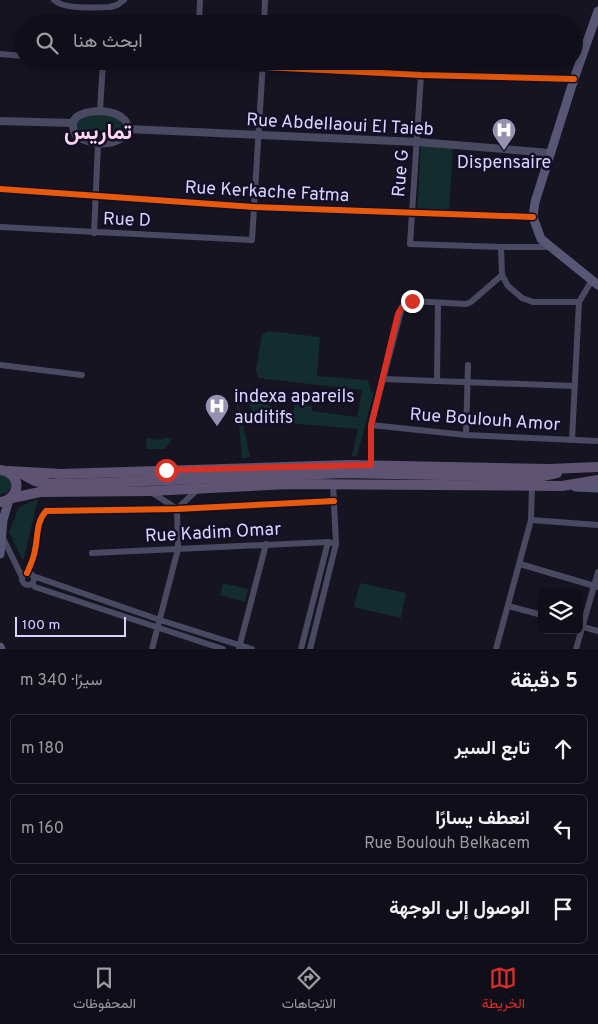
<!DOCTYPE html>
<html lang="ar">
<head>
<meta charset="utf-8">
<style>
	body { margin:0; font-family:Overpass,Vazirmatn,sans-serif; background:#1e1d26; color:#f1f3f6; direction:rtl }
	.controls { position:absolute; right:15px; bottom:15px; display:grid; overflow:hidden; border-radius:8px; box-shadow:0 2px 12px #0003 }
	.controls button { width:45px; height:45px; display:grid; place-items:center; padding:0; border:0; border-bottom:1px solid #302f38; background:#100f19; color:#f1f3f6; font:25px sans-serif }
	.scale { position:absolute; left:15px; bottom:12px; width:111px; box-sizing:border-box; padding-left:5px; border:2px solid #d9d4ff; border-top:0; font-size:14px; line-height:18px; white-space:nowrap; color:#d9d4ff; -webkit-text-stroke:4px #130f26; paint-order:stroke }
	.stop { position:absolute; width:15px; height:15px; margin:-11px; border:4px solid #d93025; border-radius:50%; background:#fff }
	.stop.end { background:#d93025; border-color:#fff; box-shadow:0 1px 5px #0008 }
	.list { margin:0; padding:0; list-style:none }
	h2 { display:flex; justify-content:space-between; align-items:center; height:65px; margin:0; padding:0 20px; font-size:21px }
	h2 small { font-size:16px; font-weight:400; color:#9c9ca2 }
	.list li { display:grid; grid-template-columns:32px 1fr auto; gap:15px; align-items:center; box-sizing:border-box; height:70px; margin:0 10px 10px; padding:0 10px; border:1px solid #302f38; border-radius:8px }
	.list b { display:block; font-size:19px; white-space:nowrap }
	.list p { margin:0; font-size:16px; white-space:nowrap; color:#9c9ca2 }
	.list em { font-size:16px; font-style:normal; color:#9c9ca2 }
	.icon { flex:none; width:28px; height:28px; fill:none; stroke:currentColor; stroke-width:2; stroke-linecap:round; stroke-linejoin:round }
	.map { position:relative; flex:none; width:598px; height:649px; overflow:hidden; direction:ltr }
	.search { position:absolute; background:#100f19; box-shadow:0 2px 12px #0003; left:15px; right:15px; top:15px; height:55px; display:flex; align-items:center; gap:12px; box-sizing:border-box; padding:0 18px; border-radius:28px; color:#9c9ca2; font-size:19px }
	.sheet { height:305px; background:#100f19 }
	nav { display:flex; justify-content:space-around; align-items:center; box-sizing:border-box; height:70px; border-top:1px solid #302f38; background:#100f19; font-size:14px; color:#9c9ca2 }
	nav a { display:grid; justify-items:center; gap:2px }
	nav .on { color:#d93025 }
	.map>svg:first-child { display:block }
	.green { fill:#132c2d }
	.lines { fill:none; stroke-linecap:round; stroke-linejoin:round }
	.minor { stroke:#4a4962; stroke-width:6 }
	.tertiary { stroke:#4a4962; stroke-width:8 }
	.secondary { stroke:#575674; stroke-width:9 }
	.primary { stroke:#5e5373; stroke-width:10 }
	.cycleway-casing { stroke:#130f26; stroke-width:9 }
	.cycleway { stroke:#e8590c; stroke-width:6 }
	.route { stroke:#d93025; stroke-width:6 }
	.labels { text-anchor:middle; stroke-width:5; stroke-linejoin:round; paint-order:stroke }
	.street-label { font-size:18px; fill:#d9d4ff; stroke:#130f26 }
	.poi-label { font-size:18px; fill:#d9d4ff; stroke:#130f26 }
	.district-label { font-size:22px; font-weight:bold; fill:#ffd6f0; stroke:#130f26 }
</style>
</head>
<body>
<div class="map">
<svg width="598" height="649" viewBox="0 0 598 649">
	<rect width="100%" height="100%" fill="#161421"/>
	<g class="green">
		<path d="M98,114L115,116L121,123L122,129L117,138C104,138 86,141 77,130L78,123L81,117Z"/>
		<polygon points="421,143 453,146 449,212 417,210"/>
		<polygon points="269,331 320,337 317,376 368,380 371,391 374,392 357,456 352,456 358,429 265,421 257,422 249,403 253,401 293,412 295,404 312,406 312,411 357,417 362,390 258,378 256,370 261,339 262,335"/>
		<polygon points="236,393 250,457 242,459"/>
		<path d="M166,437L172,439L165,449H146L147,438C153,439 161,442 166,437Z"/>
		<polygon points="0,472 11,477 12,487 7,493 0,494"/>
		<polygon points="38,499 23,561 9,532 19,507"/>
		<polygon points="223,583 248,589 245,602 220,595"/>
		<polygon points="360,583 406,593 401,618 354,607"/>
	</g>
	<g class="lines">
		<g class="minor">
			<path d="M54,0C64,10 95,7 110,7L117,5L124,0"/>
			<polyline points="199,24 200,0"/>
			<polyline points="264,24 265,0"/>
			<polyline points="574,42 588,43"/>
			<polyline points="0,54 24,56"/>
			<polyline points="142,61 421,75 574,79"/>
			<polyline points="421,75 410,244 501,247 551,247"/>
			<polyline points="100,111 103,61"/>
			<polyline points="0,189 254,207 533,217"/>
			<polyline points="0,227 252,240 263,61"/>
			<polyline points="94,233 98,144"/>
			<polyline points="501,247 502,275 508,286 522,298 533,302 579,302"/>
			<polyline points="0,365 82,375"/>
			<polyline points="383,379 575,386"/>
			<polyline points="437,381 438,303"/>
			<polyline points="371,425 466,435 598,441"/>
			<polyline points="466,435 468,365"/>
			<polyline points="572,440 579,302 592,280"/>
			<polyline points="371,465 371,425 402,307 412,301 466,304 471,302 502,275"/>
			<polyline points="151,492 177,509"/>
			<polyline points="177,509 199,488"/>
			<polyline points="531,520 598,525"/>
			<polyline points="2,536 22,577"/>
			<polyline points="92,553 328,542 336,544"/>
			<polyline points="520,564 598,587"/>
			<path d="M27,573C30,566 34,558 35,550C38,536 36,522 46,511L177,509L334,501"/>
			<circle cx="28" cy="579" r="6"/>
			<polyline points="33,576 160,620 252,649"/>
			<polyline points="32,584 35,587 223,649"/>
			<polyline points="508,606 542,615"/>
			<polyline points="580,626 598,631"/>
			<polyline points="239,648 266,544"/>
			<polyline points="152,649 178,549 177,509"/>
			<polyline points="301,649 328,542"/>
			<polyline points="310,649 336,544 333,483"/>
			<polyline points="496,649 531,520 532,486"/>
			<polyline points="576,649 598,572"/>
		</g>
		<g class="tertiary">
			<path d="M100,111C150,114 125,160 77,137C65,116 82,112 100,111Z"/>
			<polyline points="0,121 73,123"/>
			<polyline points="127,129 418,142 551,153"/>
		</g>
		<g class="secondary">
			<polyline points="598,11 574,79 535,202 533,217 541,239 598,285"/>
			<polyline points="575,487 598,488"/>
			<polyline points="0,554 3,520 9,500"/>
			<polyline points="0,647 1,649"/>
		</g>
		<g class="primary">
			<path d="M0,470C22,472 22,499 0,502"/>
			<polyline points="9,471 61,474 350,465 549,469 598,467"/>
			<polyline points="22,474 35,481 50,484 97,483 344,473 538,477 557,473"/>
			<polyline points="12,498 40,492 150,491 289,484 562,486 598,480"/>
		</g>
		<defs>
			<g id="cycleway">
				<polyline points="142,61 421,75 574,79"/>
				<polyline points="0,189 254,207 533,217"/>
				<path d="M27,573C30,566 34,558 35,550C38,536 36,522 46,511L177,509L334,501"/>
			</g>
		</defs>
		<use href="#cycleway" class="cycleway-casing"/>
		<use href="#cycleway" class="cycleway"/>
	</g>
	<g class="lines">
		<polyline class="route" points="166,470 371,465 371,426 398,314 402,307 412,301"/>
	</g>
	<defs>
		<symbol id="hospital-pin" viewBox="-11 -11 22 30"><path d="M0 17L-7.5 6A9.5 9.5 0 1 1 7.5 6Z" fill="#9591b1" stroke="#130f26"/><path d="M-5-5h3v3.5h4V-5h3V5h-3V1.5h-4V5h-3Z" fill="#fff"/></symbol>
	</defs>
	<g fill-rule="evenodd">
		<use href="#hospital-pin" x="490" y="116" width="28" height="38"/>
		<use href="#hospital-pin" x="203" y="392" width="28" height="38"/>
	</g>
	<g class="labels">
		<g class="street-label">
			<text transform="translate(340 124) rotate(3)" y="6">Rue Abdellaoui El Taieb</text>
			<text transform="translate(400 173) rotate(-85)" y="6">Rue G</text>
			<text transform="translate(267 191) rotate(3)" y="6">Rue Kerkache Fatma</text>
			<text transform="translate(127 219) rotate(2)" y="6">Rue D</text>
			<text transform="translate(485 419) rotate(4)" y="6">Rue Boulouh Amor</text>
			<text transform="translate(213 532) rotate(-3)" y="6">Rue Kadim Omar</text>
		</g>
		<g class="poi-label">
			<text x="504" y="168">Dispensaire</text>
			<text x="234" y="402" text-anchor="start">indexa apareils<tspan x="234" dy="21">auditifs</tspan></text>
		</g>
		<g class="district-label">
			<text x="98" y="139">تماريس</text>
		</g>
	</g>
</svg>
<div class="controls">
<button><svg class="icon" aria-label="layers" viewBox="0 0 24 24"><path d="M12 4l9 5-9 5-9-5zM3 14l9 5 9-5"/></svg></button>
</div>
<div class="scale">100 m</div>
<div class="stop" style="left:166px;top:470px"></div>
<div class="stop end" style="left:412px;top:301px"></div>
<div class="search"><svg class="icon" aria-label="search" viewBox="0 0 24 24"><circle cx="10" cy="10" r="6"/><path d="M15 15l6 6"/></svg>ابحث هنا</div>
</div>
<section class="sheet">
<h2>5 دقيقة<small>سيرًا · 340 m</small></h2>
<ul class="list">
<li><svg class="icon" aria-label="ahead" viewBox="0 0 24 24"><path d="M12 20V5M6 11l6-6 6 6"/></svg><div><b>تابع السير</b></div><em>180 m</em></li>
<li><svg class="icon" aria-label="left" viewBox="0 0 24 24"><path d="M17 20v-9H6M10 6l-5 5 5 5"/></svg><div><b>انعطف يسارًا</b><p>Rue Boulouh Belkacem</p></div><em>160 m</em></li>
<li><svg class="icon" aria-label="arrive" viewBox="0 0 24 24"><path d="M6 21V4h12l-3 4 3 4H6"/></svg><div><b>الوصول إلى الوجهة</b></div></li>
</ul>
</section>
<nav>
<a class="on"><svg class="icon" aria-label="map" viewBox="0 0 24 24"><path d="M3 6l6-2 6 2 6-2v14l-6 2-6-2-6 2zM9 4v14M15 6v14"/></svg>الخريطة</a>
<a><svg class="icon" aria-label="directions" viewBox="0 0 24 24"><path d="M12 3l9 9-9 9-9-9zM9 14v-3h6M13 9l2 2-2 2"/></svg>الاتجاهات</a>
<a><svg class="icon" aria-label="saved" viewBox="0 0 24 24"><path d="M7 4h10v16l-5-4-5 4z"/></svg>المحفوظات</a>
</nav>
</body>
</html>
